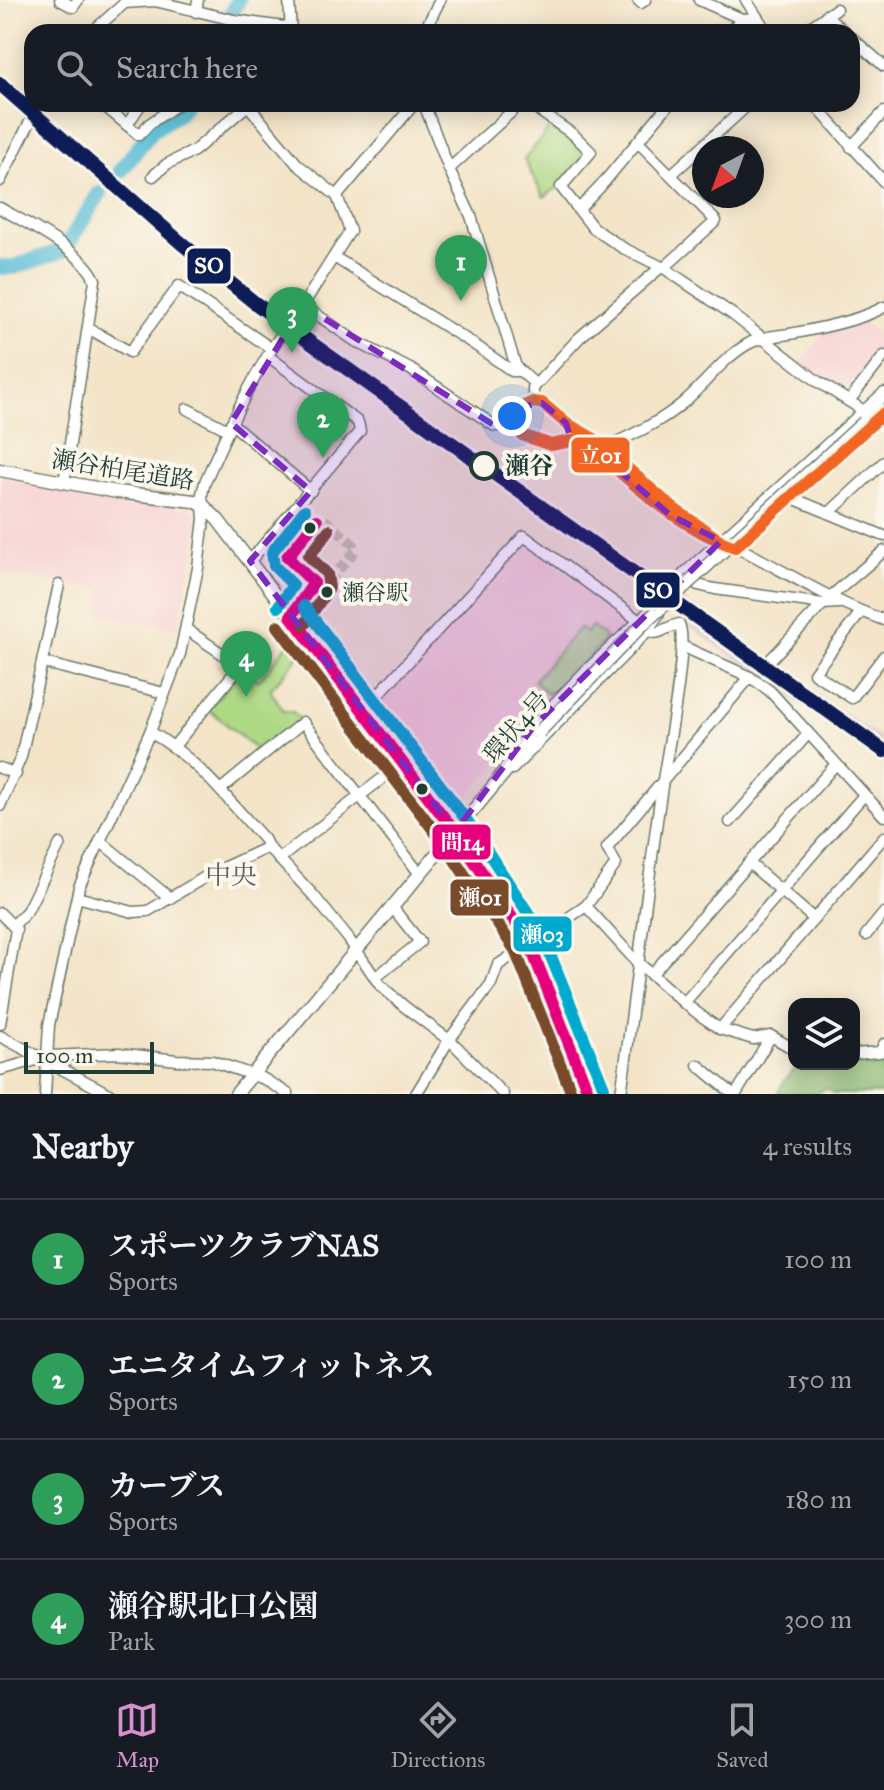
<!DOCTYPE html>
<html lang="en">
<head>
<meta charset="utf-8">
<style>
	body { margin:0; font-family:"IM FELL Great Primer","Noto Serif JP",serif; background:#242831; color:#f1f3f6 }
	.controls { position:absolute; right:24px; bottom:24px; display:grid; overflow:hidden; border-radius:16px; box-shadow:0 4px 20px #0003 }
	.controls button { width:72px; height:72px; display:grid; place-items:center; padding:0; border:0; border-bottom:2px solid #363941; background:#171b24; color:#f1f3f6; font:40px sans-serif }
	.compass { position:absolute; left:692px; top:136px; width:72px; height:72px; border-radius:50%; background:#171b24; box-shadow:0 4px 20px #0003; rotate:221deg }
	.scale { position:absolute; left:24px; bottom:20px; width:130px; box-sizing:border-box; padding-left:8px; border:4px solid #1f3d34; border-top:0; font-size:22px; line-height:28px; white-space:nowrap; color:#1f3d34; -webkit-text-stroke:6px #fbf7ec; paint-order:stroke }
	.you { position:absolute; left:512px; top:416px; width:28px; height:28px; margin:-20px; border:6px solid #fff; border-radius:50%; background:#1a73e8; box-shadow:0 0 0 12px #1a73e833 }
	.badge { display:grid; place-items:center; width:52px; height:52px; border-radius:50%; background:#d690ce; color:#fff; font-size:26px; font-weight:700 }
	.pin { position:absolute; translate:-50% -66px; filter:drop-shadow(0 2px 4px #0008) }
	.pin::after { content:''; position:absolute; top:42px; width:28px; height:24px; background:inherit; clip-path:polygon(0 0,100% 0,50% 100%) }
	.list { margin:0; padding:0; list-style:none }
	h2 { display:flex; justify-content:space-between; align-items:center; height:104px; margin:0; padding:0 32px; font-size:34px }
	h2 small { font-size:26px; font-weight:400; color:#9ea1a6 }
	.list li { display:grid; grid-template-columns:52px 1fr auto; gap:24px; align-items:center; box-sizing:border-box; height:120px; padding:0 32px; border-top:2px solid #363941 }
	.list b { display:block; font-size:30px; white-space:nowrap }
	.list p { margin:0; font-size:26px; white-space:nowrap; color:#9ea1a6 }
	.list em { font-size:26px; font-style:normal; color:#9ea1a6 }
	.icon { flex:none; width:44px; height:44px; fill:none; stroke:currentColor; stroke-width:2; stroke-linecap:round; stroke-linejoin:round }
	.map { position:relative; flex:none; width:884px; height:1094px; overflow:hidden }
	.search { position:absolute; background:#171b24; box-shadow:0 4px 20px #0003; left:24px; right:24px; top:24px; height:88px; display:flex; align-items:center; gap:20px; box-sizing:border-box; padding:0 28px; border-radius:24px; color:#9ea1a6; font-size:30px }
	.sheet { height:584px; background:#171b24 }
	nav { display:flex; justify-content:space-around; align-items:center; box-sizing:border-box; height:112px; border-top:2px solid #363941; background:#171b24; font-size:22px; color:#9ea1a6 }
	nav a { display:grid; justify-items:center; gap:4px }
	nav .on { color:#d690ce }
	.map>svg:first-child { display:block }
	.built { fill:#f7cfd0 }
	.industrial { fill:#d2bdc5 }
	.green { fill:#add884; stroke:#668a5c; stroke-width:2 }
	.forest { fill:#8ab872; stroke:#547a53; stroke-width:2 }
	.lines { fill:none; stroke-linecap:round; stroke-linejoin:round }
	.river { stroke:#57bcd5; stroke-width:16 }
	.minor-tunnel { stroke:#c9c3aa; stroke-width:10; stroke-dasharray:10 5; stroke-linecap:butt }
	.minor-casing { stroke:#697768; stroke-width:13 }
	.major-casing { stroke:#697768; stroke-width:15 }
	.minor { stroke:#fff; stroke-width:10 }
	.major { stroke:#fff; stroke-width:12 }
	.major-bridge-casing { stroke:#697768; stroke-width:15; stroke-linecap:butt }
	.major-bridge { stroke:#fff; stroke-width:12 }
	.bus-1-casing { stroke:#fbf7ec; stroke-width:18 }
	.bus-2-casing { stroke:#fbf7ec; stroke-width:18 }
	.bus-3-casing { stroke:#fbf7ec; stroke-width:18 }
	.bus-4-casing { stroke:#fbf7ec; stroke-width:18 }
	.bus-1 { stroke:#e5007d; stroke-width:12 }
	.bus-2 { stroke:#7a4b2a; stroke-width:12 }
	.bus-3 { stroke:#00a9ce; stroke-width:12 }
	.bus-4 { stroke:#f26522; stroke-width:12 }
	.rail-1-casing { stroke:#fbf7ec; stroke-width:20 }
	.rail-1 { stroke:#0c1e56; stroke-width:14 }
	.marked { fill:#7b2cbf; fill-opacity:0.2; stroke:#7b2cbf; stroke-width:6; stroke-dasharray:16 10; stroke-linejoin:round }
	.stop-dot { fill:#fbf7ec; stroke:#1f3d34; stroke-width:4 }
	.bus-dot { fill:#1f3d34; stroke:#fbf7ec; stroke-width:3 }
	.labels { text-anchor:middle; stroke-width:8; stroke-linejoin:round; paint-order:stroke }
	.bus-label { font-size:22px; fill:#1f3d34; stroke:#fbf7ec; text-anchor:start }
	.stop-label { font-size:24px; font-weight:bold; fill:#1f3d34; stroke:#fbf7ec; text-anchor:start }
	.street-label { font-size:24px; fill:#1f3d34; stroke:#fbf7ec }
	.neighbourhood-label { font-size:26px; fill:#5f6060; stroke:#fbf7ec }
	.line-badge { stroke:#fbf7ec; stroke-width:3 }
	.badge-label { font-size:22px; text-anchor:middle; font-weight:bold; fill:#fff }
</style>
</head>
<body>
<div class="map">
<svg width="884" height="1094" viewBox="0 0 884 1094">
	<rect width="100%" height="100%" fill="#fbf7ec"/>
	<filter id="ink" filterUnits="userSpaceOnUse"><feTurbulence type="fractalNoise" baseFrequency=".0125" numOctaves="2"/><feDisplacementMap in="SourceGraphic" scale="16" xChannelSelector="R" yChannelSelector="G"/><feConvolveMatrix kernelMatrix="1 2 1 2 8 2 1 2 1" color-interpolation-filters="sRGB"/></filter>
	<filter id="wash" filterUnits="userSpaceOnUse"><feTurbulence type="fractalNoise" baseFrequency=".006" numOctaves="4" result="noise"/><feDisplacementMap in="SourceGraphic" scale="32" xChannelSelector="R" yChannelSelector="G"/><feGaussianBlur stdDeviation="1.8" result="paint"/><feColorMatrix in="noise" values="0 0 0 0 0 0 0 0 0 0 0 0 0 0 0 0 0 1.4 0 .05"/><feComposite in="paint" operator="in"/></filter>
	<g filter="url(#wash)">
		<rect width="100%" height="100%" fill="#f3e4c8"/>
		<g class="built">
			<polygon points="860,320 884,338 884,352 850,396 846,396 800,365 826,328"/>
			<polygon points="0,476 42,487 191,509 199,519 197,533 178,627 100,616 101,589 0,574"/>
			<polygon points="522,544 528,544 627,616 627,622 583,667 461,804 444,804 375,710 375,705"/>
		</g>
		<polygon class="industrial" points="682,599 884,741 884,763 669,612"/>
		<g class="green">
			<polygon points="552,125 588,153 557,188 544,197 524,160"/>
			<polygon points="592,626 606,638 555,697 549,692 547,694 534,680 579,628 586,633"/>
			<polygon points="292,639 302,653 270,690 284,711 293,712 301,720 259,752 208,709 243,667 259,680"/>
		</g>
		<polygon class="forest" points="884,1057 884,1094 834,1094 826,1088 817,1094 777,1094 784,1081 799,1064 854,1064 854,1061"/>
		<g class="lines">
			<g class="river">
				<polyline points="223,32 238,0"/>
				<polyline points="121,170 152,130 178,113 185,104"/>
				<polyline points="0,267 14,267 64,250 99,194"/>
			</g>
		</g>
	</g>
	<g filter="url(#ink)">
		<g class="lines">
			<polyline class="minor-tunnel" points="307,593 313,585 313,581 287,557 317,520 324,519 354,545 355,551 314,599"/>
			<defs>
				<g id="minor">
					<polyline points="60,0 73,7 78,0"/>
					<polyline points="289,0 291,32"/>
					<polyline points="638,0 641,3 645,0"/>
					<polyline points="699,0 742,19 757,18"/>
					<polyline points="746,0 767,32"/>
					<polyline points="124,3 155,1 234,20 291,28"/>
					<polyline points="196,12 198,0"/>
					<polyline points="826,15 845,32"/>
					<polyline points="92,32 128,0"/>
					<polyline points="424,32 440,0"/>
					<polyline points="729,32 742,19"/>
					<polyline points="803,32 836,9"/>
					<polyline points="852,38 884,66"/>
					<polyline points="102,104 139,135 149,124 178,104"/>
					<polyline points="247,104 297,164 337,196"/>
					<polyline points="424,104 449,169 471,216 516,367 535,384"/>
					<polyline points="529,104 574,135 591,152 561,187 593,228 623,248 664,268 732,314 817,381 864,411"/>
					<polyline points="814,104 884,182"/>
					<polyline points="127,125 141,104"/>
					<polyline points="638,142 716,221 664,268"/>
					<polyline points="851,147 884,112"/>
					<polyline points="449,169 520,104"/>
					<polyline points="672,174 749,104"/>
					<polyline points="153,176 167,164 194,151 249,104"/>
					<polyline points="0,181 39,104"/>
					<path d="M0,208C26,223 84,252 95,280L64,483"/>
					<polyline points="578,210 600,187 669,104"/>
					<polyline points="334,257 472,343 512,371 518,371"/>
					<polyline points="303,305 350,231 337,196 414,104"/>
					<polyline points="88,328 130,352 179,286 272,349"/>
					<polyline points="849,401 884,356"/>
					<polyline points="533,402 533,388 579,338 661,267"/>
					<polyline points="187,409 228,430"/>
					<polyline points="231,423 311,491"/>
					<path d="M604,448C632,435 661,422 684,402C706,383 723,358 748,344C762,336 779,336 795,333C822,328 861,320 884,307"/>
					<polyline points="790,497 884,536"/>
					<polyline points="829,513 884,462"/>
					<path d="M721,541L674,509L594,439L566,423L542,403L533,402L524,406L517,415L516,425L522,435L551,445L576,440L585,442C619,465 645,498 679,521C699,534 720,539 741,549C788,573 833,602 884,620"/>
					<polyline points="250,561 360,431 358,422 268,356"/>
					<polyline points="688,576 698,585 715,589 823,604 839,603"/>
					<polyline points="830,597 884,551"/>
					<polyline points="861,612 814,673 852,698 884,656"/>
					<polyline points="291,616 302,613 314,599"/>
					<polyline points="291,616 307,593"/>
					<polyline points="682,646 750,677 770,691 884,816"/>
					<polyline points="769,661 823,604"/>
					<polyline points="44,663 164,693"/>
					<path d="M363,711L524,536L638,620C658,643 657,629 679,624C689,643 667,753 663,780C647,884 636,990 621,1094"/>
					<path d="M150,732C197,758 228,800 264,839L268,847L314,896L348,938L380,985L405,1007L453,1043L503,1094"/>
					<polyline points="175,745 240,666 186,629"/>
					<polyline points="0,768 16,774"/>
					<polyline points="220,790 303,722 420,874"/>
					<polyline points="0,806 21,757 59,585"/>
					<polyline points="730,822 808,734"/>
					<polyline points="100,841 170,898"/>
					<polyline points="279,859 402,763"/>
					<polyline points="749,863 814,919"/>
					<polyline points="77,897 133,912 148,911 212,873 268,847"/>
					<polyline points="586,906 634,959 684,1003 704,1018 720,1029 753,1039 771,1036 794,1049"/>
					<polyline points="0,913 16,929 0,1024"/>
					<polyline points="14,925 27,911 60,844"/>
					<polyline points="866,935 884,913"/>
					<polyline points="651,975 835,765"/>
					<polyline points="375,978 420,942 392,907"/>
					<polyline points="684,1003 864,795"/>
					<polyline points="720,1029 884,837"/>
					<polyline points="0,1036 109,1094"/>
					<polyline points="854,1054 880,1052 884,1044"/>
					<polyline points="698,1065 733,1094"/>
					<polyline points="0,1070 51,1056 118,1053 177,1060 212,1061 264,1079 288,1094"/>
					<path d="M45,1094L49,1025L79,887L150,732L180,654L198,568L204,519L202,494L205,482C232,420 260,358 303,305L355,341L410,369L495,426L516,425"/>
					<polyline points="416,1094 449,1040 491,984 498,965 586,906 616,864 607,848 750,677"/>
					<polyline points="736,1094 771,1036"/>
				</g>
				<g id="major">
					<polyline points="0,470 117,492 194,501 204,506 218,520 455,832 505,905 529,943 589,1094"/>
					<polyline points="812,478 884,413"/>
					<polyline points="671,595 685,574 884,394"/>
					<polyline points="512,768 647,630 658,613"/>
					<polyline points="500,777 534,726 586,672 650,612"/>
					<polyline points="236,1094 506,771"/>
				</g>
			</defs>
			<use href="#minor" class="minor-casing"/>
			<use href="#major" class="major-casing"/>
			<use href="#minor" class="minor"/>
			<use href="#major" class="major"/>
			<defs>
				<polyline id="major-bridge" points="539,732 640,627 864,422"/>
			</defs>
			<use href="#major-bridge" class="major-bridge-casing"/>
			<use href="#major-bridge" class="major-bridge"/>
			<defs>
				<g id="bus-1">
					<polyline points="291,616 455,832 529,943 589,1094"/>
					<polyline points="291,616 314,583 287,557 317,520"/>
				</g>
				<g id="bus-2">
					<polyline points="304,625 329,588 327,574 309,556 329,530"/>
					<polyline points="278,626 442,841 515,950 572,1094"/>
				</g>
				<g id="bus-3">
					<polyline points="304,606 468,822 542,934 604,1088"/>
					<polyline points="278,607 293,585 274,566 272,552 305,510"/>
				</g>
				<path id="bus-4" d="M721,541L674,509L594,439L566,423L542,403L533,402L524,406L517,415L516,425L522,435L551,445L576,440L585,442C633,482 675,526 735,547L884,413"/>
			</defs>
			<use href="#bus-1" class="bus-1-casing"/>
			<use href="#bus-2" class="bus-2-casing"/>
			<use href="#bus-3" class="bus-3-casing"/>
			<use href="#bus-4" class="bus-4-casing"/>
			<use href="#bus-1" class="bus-1"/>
			<use href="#bus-2" class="bus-2"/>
			<use href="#bus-3" class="bus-3"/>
			<use href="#bus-4" class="bus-4"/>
			<defs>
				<polyline id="rail-1" points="0,84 180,242 255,303 884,751"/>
			</defs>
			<use href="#rail-1" class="rail-1-casing"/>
			<use href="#rail-1" class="rail-1"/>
		</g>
	</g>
	<path class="marked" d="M303,305L497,427L515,425L524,406L542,403L566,423L570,437L589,444L670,515L721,541L534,726L455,832L250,561L311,491L231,423Z"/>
	<circle class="stop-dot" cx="484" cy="466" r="13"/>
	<g class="bus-dot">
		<circle cx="310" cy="528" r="7"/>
		<circle cx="327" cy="592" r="7"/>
		<circle cx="422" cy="789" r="7"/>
	</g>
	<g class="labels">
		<g class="bus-label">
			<text x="342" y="600">瀬谷駅</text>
		</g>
		<g class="stop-label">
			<text x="505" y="474">瀬谷</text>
		</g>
		<g class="street-label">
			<text transform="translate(123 470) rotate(9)" y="8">瀬谷柏尾道路</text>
			<text transform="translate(516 727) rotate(-49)" y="8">環状4号</text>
		</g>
		<g class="neighbourhood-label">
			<text x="231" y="884">中央</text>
		</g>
	</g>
	<g class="line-badge">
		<rect x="186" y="247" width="46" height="38" rx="8" fill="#0c1e56"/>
		<rect x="570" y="436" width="61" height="38" rx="8" fill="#f26522"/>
		<rect x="635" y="571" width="46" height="38" rx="8" fill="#0c1e56"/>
		<rect x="431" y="823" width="61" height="38" rx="8" fill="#e5007d"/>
		<rect x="449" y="878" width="61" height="39" rx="8" fill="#7a4b2a"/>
		<rect x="512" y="915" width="61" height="38" rx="8" fill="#00a9ce"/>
	</g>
	<g class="badge-label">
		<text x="209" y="273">SO</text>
		<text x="600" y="463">立01</text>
		<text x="658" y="598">SO</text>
		<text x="462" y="850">間14</text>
		<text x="480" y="905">瀬01</text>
		<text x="542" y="942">瀬03</text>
	</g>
</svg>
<div class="controls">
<button><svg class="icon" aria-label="layers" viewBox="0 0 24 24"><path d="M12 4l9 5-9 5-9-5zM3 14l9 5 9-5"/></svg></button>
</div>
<svg class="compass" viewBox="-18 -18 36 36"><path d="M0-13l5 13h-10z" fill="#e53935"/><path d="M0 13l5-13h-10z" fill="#9ea1a6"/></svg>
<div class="scale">100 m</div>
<div class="you"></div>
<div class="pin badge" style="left:461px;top:301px;background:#2e9e5b">1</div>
<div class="pin badge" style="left:323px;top:458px;background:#2e9e5b">2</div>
<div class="pin badge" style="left:292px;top:353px;background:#2e9e5b">3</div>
<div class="pin badge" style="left:246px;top:697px;background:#2e9e5b">4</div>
<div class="search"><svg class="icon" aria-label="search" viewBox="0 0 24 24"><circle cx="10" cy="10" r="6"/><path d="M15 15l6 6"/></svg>Search here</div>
</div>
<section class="sheet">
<h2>Nearby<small>4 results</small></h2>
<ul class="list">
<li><span class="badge" style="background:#2e9e5b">1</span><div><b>スポーツクラブNAS</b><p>Sports</p></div><em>100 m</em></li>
<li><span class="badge" style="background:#2e9e5b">2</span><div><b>エニタイムフィットネス</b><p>Sports</p></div><em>150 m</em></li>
<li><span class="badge" style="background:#2e9e5b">3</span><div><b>カーブス</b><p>Sports</p></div><em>180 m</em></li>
<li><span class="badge" style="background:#2e9e5b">4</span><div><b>瀬谷駅北口公園</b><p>Park</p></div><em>300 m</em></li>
</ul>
</section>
<nav>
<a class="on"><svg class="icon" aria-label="map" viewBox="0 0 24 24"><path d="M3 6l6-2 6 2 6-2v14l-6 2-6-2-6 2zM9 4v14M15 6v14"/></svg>Map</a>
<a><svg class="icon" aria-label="directions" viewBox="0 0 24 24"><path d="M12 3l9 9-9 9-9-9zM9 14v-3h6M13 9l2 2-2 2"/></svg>Directions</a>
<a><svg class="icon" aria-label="saved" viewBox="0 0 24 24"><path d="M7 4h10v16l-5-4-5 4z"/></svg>Saved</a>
</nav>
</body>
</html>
